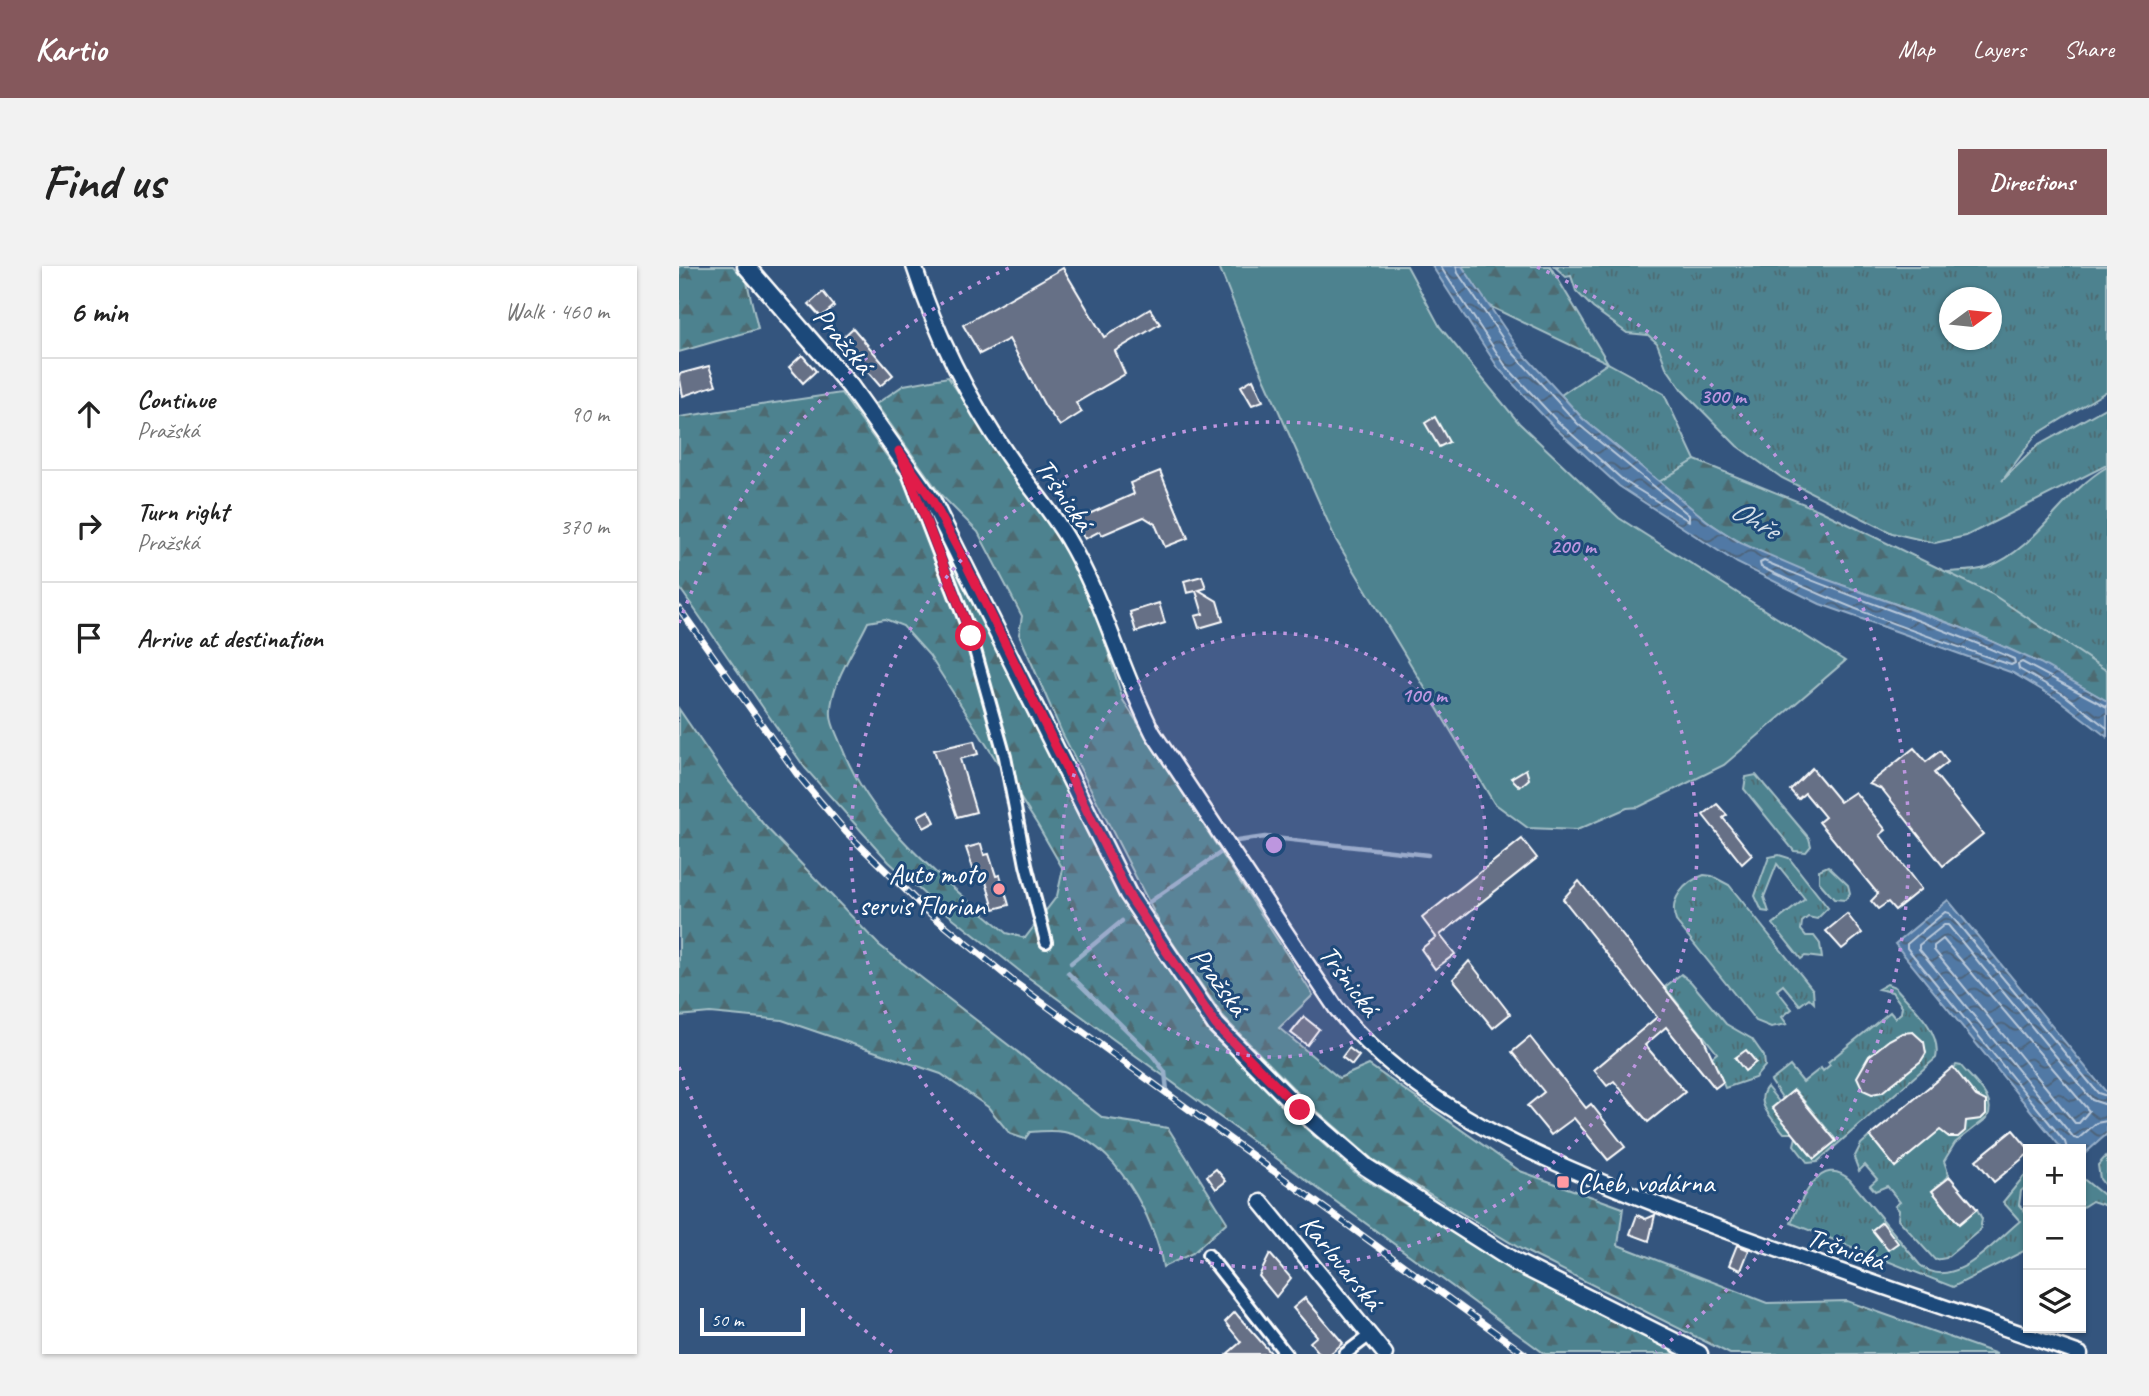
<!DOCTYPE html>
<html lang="en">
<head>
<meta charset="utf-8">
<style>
	body { margin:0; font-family:Caveat,sans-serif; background:#f2f2f2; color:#222 }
	.controls { position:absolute; right:21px; bottom:21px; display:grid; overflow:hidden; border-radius:0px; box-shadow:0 2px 5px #0004 }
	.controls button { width:63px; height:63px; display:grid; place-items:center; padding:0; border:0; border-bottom:2px solid #e0e0e0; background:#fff; color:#222; font:35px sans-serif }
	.compass { position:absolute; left:1260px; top:21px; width:63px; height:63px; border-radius:50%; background:#fff; box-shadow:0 2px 5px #0004; rotate:75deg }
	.scale { position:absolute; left:21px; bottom:18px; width:105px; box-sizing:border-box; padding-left:7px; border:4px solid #fff; border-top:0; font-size:19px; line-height:24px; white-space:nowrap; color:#fff; -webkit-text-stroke:5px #1f4a7a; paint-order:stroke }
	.stop { position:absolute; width:21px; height:21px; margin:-16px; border:5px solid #e11d48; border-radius:50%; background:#fff }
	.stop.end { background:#e11d48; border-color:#fff; box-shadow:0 2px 7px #0008 }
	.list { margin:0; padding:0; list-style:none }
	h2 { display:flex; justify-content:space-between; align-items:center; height:91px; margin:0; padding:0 28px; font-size:30px }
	h2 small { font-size:23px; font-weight:400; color:#767676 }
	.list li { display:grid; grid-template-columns:46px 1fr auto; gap:21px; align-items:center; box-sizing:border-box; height:112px; padding:0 28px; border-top:2px solid #e0e0e0 }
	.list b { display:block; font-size:26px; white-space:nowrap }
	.list p { margin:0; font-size:23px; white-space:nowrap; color:#767676 }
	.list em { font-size:23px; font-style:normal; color:#767676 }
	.icon { flex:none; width:38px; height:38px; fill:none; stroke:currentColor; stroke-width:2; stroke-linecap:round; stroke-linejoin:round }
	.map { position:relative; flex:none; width:1428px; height:1088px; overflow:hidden; border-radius:0px }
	header { display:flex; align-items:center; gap:42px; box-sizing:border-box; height:98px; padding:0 35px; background:#85585c; color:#fff }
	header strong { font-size:33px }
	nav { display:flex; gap:38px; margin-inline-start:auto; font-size:24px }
	.intro { display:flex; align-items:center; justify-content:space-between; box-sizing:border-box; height:168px; padding:0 42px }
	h1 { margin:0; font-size:49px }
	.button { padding:18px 32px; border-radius:0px; background:#85585c; color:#fff; font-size:24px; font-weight:700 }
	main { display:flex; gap:42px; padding:0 42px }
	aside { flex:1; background:#fff; border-radius:0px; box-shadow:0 2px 5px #0004 }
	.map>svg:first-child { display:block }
	.grass { fill:url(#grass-tufts); stroke:#a6c0c7; stroke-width:2; fill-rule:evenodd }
	.forest { fill:url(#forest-firs); stroke:#a6c0c7; stroke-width:2; fill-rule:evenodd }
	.garden { fill:#4e828f; stroke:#a6c0c7; stroke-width:2 }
	.water { fill:url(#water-waves); stroke:#97afc9; stroke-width:2 }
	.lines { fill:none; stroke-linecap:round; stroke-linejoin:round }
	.shore { stroke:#b9c9db; stroke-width:2 }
	.stream { stroke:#97afc9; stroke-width:4.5 }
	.building { fill:#666f86; stroke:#fff; stroke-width:2 }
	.minor-casing { stroke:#fff; stroke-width:16 }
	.tertiary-casing { stroke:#fff; stroke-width:19 }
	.secondary-casing { stroke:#fff; stroke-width:21 }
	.minor { stroke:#1f4a7a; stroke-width:10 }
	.tertiary { stroke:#1f4a7a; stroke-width:14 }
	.secondary { stroke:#1f4a7a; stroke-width:16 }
	.rail-casing { stroke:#fff; stroke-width:7 }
	.rail { stroke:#1f4a7a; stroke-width:4.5; stroke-dasharray:13; stroke-linecap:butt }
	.route { stroke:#e11d48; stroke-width:9 }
	.ring { fill:none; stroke:#bd96df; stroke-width:3.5; stroke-dasharray:3.5 7 }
	.poi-dot { fill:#ff9aa2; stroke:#1f4a7a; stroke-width:2.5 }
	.labels { text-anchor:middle; stroke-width:6; stroke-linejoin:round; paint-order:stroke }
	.street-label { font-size:28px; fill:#fff; stroke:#1f4a7a }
	.poi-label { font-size:28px; fill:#fff; stroke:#1f4a7a; text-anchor:end }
	.water-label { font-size:30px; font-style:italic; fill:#d4dee8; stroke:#1f4a7a }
	.centre { fill:#bd96df; stroke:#1f4a7a; stroke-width:3.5 }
	.ring-label { font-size:21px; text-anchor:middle; font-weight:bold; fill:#bd96df; stroke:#1f4a7a; stroke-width:6; stroke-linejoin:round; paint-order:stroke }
</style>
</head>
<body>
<header>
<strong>Kartio</strong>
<nav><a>Map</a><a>Layers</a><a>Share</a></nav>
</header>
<div class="intro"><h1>Find us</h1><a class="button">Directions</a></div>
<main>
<aside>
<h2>6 min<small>Walk · 460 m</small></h2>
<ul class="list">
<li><svg class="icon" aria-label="ahead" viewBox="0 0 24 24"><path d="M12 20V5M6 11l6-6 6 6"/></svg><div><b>Continue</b><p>Pražská</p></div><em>90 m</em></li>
<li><svg class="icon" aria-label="right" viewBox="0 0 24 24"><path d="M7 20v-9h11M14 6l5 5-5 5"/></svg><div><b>Turn right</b><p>Pražská</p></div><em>370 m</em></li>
<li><svg class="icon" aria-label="arrive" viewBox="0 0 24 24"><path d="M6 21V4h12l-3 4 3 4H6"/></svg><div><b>Arrive at destination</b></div></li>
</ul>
</aside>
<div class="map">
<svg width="1428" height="1088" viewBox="0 0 1428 1088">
	<defs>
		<pattern id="grass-tufts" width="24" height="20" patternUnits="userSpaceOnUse" patternTransform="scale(1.75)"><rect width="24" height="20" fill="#4e828f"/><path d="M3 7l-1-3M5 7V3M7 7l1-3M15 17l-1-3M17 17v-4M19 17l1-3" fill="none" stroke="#4d6a71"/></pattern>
		<pattern id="forest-firs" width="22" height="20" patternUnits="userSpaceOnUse" patternTransform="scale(1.75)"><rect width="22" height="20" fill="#4e828f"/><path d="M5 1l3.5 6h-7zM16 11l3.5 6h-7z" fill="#4d6a71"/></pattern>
		<pattern id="water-waves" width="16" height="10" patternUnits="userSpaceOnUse" patternTransform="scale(1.75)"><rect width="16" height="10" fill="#5179a5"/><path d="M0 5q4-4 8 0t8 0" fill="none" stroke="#4e6278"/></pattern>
	</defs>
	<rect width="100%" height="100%" fill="#34557e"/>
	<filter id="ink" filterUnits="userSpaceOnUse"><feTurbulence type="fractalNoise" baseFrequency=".0143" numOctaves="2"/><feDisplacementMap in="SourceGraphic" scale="14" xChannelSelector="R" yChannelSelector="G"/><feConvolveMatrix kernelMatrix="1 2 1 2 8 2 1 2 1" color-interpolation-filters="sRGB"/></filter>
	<g filter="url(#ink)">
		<g class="grass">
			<path d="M875,0H1428V125L1357,169L1323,215L1358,180L1428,141V199L1287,270L1256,277L1213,267L1103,212L1058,180L1003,124L987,101L978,77L969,69L948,67L914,42L897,25L892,10L887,11ZM1270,32H1312V74H1270Z"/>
			<polygon points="929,97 985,128 1016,194 980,216 904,153 882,129"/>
			<path d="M1428,201V405L1266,306C1279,305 1296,306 1309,301C1358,283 1384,226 1428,201Z"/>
			<polygon points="1077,509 1130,572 1132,580 1127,586 1115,585 1065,523 1067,511"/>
			<polygon points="1100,589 1110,592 1149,642 1138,653 1129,651 1123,656 1122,664 1127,670 1135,670 1141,678 1143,692 1126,690 1122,693 1094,658 1126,633 1098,598 1085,631 1090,646 1083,645 1076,630 1090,591"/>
			<polygon points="1149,600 1169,619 1171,627 1166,634 1155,633 1140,616 1140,604"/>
			<path d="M1025,609L1033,610L1050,619L1134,724L1135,737L1130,732L1121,739L1104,719L1098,724L1113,743L1103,751L1108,758L1092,761L1077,755L997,655C989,634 1005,616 1025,609Z"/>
			<polygon points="1002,708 1012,716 1047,758 1073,773 1085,790 1086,800 1076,812 1046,822 1033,791 1038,787 986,721"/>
			<path d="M1208,718L1216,721C1232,740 1263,764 1257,792L1138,896L1129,897L1115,879L1117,871L1135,893L1157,874L1116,824L1104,833L1092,815L1111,800L1124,816L1142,802L1144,805L1151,799L1149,796L1211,746L1216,752L1222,747L1223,740L1213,726L1199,723Z"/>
			<path d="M1277,799L1282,800C1293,814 1319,833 1308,852L1276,877L1265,895L1270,909L1253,925L1279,957L1298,943L1303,953L1301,964L1267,992L1256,994L1219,953L1220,944L1216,940L1221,936L1208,920L1196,925L1191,919L1198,913L1186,899L1180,905L1175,892L1182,878L1191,870L1216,901Z"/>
			<path d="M1088,821L1100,836L1094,842L1114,867H1105C1095,854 1074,837 1088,821Z"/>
			<polygon points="1428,889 1428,922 1421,913 1419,899"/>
			<path d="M1349,905V919L1342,925L1340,939L1349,950V983L1274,1021L1112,957C1121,936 1141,886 1171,914L1241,999C1274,1027 1315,976 1341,955L1324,936Z"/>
			<polygon points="1402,911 1428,932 1428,940 1413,935 1402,942"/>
		</g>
		<g class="forest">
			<polygon points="0,0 54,0 68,16 79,63 0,86"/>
			<polygon points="783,0 871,0 929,97 808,39"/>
			<polygon points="269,111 387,285 415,340 444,434 634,729 600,762 660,812 690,799 841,905 944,942 939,979 1088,1037 1168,1035 1318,1088 1051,1088 842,983 693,893 628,836 545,752 481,658 383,467 340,368 343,350 299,266 262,229 197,138 225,119"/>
			<path d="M162,127L244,240L442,632L529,765L614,851L680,910L832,1002L1003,1088H866L342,706L255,637L210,596L126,502L0,321V151ZM206,353L224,360L250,389L358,558L384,603L378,630L346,672L327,667C263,611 193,561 162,479C159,470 152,459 152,449C150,419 176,384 189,356Z"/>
			<path d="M1016,194L1140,244L1313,328L1428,405V435C1381,408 1335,384 1285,363C1211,333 1132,314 1061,276C1031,260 1006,237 980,216Z"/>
			<path d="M0,443L48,513L85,559L200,679L424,852L489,862L548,956L514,987L484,1001C477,955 436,875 385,866C374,864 362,865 351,866L346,873L331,868L309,841L262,808L103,754L31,747L0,750Z"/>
		</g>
		<polygon class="garden" points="540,0 728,0 761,61 840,157 940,252 1166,395 1045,499 960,541 948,542 898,564 849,562 815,537 657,274 578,96"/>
		<g class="water">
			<polygon points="753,0 783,0 839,82 904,153 1032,258 1062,277 1141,311 1283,362 1361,397 1428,435 1428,471 1380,434 1334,407 1141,338 1058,297 940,220 875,161 820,103"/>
			<polygon points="1269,634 1428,827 1428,868 1402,891 1402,883 1383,883 1216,678"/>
		</g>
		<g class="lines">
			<g class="shore">
				<polyline points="761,0 826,99 879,156 945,215 1010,255 1010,249 899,158 833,86 779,7 777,0"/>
				<path d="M1085,295C1167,330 1253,357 1335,393L1336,397L1332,399C1247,370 1163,341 1082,301L1081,297Z"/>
				<polyline points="1428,441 1343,396 1339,398 1340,403 1384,428 1428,462"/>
				<polygon points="1264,673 1410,845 1400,857 1396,857 1255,684 1255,680"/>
				<polyline points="1428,839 1413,834 1269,659 1265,659 1240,679 1240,683 1395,872 1399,873 1417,857 1428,855"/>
				<polyline points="1388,883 1386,876 1228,682 1228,678 1266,646 1270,647 1419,827 1428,830"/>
			</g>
			<g class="stream">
				<polyline points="558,575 586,571 749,589"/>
				<polyline points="469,637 541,587"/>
				<polyline points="392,697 443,655"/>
				<polyline points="389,707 473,789 486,806 488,825"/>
			</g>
		</g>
		<g class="building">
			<polygon points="384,2 425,71 471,43 481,58 436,85 446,108 397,137 403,146 381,160 366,140 330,73 301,88 284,59"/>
			<polygon points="144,26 155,40 142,51 130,38"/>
			<polygon points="174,62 214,109 201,120 161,74"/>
			<polygon points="123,89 137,105 124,117 110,101"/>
			<polygon points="30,100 37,119 4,130 0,108"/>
			<polygon points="574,113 584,135 573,139 562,120"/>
			<polygon points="756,151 770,176 760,181 746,157"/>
			<polygon points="481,205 509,272 486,281 476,258 465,251 423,269 421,265 406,273 394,255 455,228 451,217"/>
			<polygon points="523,310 527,322 520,324 538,335 544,355 520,362 516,350 524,348 517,325 508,327 505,315"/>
			<polygon points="480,337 486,357 457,366 451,346"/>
			<polygon points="295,475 299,488 281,493 297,546 278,551 255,484"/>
			<polygon points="1235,482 1247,496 1261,485 1269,496 1255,507 1304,568 1264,600 1203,523 1190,518"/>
			<polygon points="1133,502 1161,536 1176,526 1207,564 1201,569 1242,623 1216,644 1209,636 1199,643 1192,635 1199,628 1140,556 1146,551 1126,527 1119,533 1111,524"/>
			<polygon points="847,503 850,513 841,521 832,512"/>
			<polygon points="1038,538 1048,549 1044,552 1073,589 1063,598 1024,549"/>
			<polygon points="250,544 256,556 245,562 239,550"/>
			<polygon points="843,573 858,592 761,669 776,688 756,703 742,683 757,671 743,652"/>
			<polygon points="302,578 305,589 310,588 317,610 321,609 330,639 315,643 305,609 297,611 287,582"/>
			<polygon points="900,615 1023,769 1044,816 1036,822 987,761 966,779 1006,826 969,856 935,815 928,820 915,804 978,751 884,633"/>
			<polygon points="1168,648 1183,667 1163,683 1147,665"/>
			<polygon points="790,695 831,748 814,762 774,713"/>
			<polygon points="625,751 640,763 628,779 612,767"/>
			<polygon points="1234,766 1245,776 1247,787 1242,795 1203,826 1193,828 1184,824 1178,811 1190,790 1210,774 1223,767"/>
			<polygon points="851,771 907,842 912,838 946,881 929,894 895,852 872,869 848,840 865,826 833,786"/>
			<polygon points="670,782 680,790 673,799 663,791"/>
			<polygon points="1067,784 1077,796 1066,805 1056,792"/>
			<polygon points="1274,801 1297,830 1307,835 1307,848 1302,853 1287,855 1286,865 1279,871 1270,871 1261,864 1216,901 1191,870"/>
			<polygon points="1115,824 1157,875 1135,893 1093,842"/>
			<polygon points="1334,864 1350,883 1349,888 1315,916 1297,894"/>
			<polygon points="537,903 547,915 537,923 528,910"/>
			<polygon points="1271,911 1298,943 1280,958 1253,925"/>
			<polygon points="958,949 967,953 976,949 970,975 951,968"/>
			<polygon points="1203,956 1219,977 1209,984 1193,964"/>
			<polygon points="1058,979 1070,984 1062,1004 1050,999"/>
			<polygon points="591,988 612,1012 597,1031 580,1010"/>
			<polygon points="626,1032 664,1077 651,1088 641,1088 631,1076 638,1070 614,1042"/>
			<polygon points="556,1046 560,1051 593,1088 548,1088 562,1076 546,1056"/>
		</g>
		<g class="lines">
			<defs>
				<g id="minor">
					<polyline points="230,210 292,370 326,491 347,599 367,676"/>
					<polyline points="529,989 607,1088"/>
					<polyline points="666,1088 691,1069"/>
				</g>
				<g id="tertiary">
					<path d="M235,0C257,68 288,131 329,190C348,218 371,243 388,272C425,334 441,403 474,467L657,742C744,850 876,898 1000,947C1132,998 1267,1041 1401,1088"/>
					<polyline points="582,936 706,1088"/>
				</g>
				<polyline id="secondary" points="67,0 171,120 253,235 449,628 537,759 621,844 687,901 836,996 1020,1088"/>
			</defs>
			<use href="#minor" class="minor-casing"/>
			<use href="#tertiary" class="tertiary-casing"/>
			<use href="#secondary" class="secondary-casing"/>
			<use href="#minor" class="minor"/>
			<use href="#tertiary" class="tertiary"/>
			<use href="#secondary" class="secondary"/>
			<defs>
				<polyline id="rail" points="0,342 118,508 167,566 248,645 335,716 846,1088"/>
			</defs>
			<use href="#rail" class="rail-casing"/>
			<use href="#rail" class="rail"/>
		</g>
	</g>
	<g class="lines" filter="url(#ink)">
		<polyline class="route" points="292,370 220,185 253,234 287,298 449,628 537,759 621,844"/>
	</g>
	<circle cx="595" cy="579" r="212" fill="#bd96df" fill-opacity=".12"/>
	<g class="ring">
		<circle cx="595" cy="579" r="212"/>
		<circle cx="595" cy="579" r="423"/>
		<path d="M213 1086A635 635 0 0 1 0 801M0 357A635 635 0 0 1 332 1M858 1A635 635 0 0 1 977 1086"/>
	</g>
	<g class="poi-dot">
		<circle cx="320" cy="623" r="7"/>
		<rect x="877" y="909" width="14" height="14" rx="3.5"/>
	</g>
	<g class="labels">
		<g class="street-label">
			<text transform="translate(165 74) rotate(50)" y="10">Pražská</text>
			<text transform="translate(386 228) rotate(55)" y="10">Tršnická</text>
			<text transform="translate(671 714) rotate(53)" y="10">Tršnická</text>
			<text transform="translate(541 715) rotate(54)" y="10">Pražská</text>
			<text transform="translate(1167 982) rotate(19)" y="10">Tršnická</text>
			<text transform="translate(663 996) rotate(51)" y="10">Karlovarská</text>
		</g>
		<g class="poi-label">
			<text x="306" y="617">Auto moto<tspan x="306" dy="32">servis Florian</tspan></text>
			<text x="898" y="926" text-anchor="start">Cheb, vodárna</text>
		</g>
		<g class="water-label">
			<text transform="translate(1076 253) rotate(30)" y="10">Ohře</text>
		</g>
	</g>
	<circle cx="595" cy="579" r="10" class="centre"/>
	<g class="ring-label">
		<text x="1044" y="137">300 m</text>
		<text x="894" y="287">200 m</text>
		<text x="745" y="436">100 m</text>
	</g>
</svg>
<div class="controls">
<button>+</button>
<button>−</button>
<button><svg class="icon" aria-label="layers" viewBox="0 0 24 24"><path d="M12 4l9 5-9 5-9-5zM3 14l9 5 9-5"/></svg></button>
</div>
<svg class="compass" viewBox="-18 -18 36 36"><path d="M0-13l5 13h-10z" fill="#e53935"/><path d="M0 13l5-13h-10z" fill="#767676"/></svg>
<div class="scale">50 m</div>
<div class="stop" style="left:292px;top:370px"></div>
<div class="stop end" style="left:621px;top:844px"></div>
</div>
</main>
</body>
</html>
